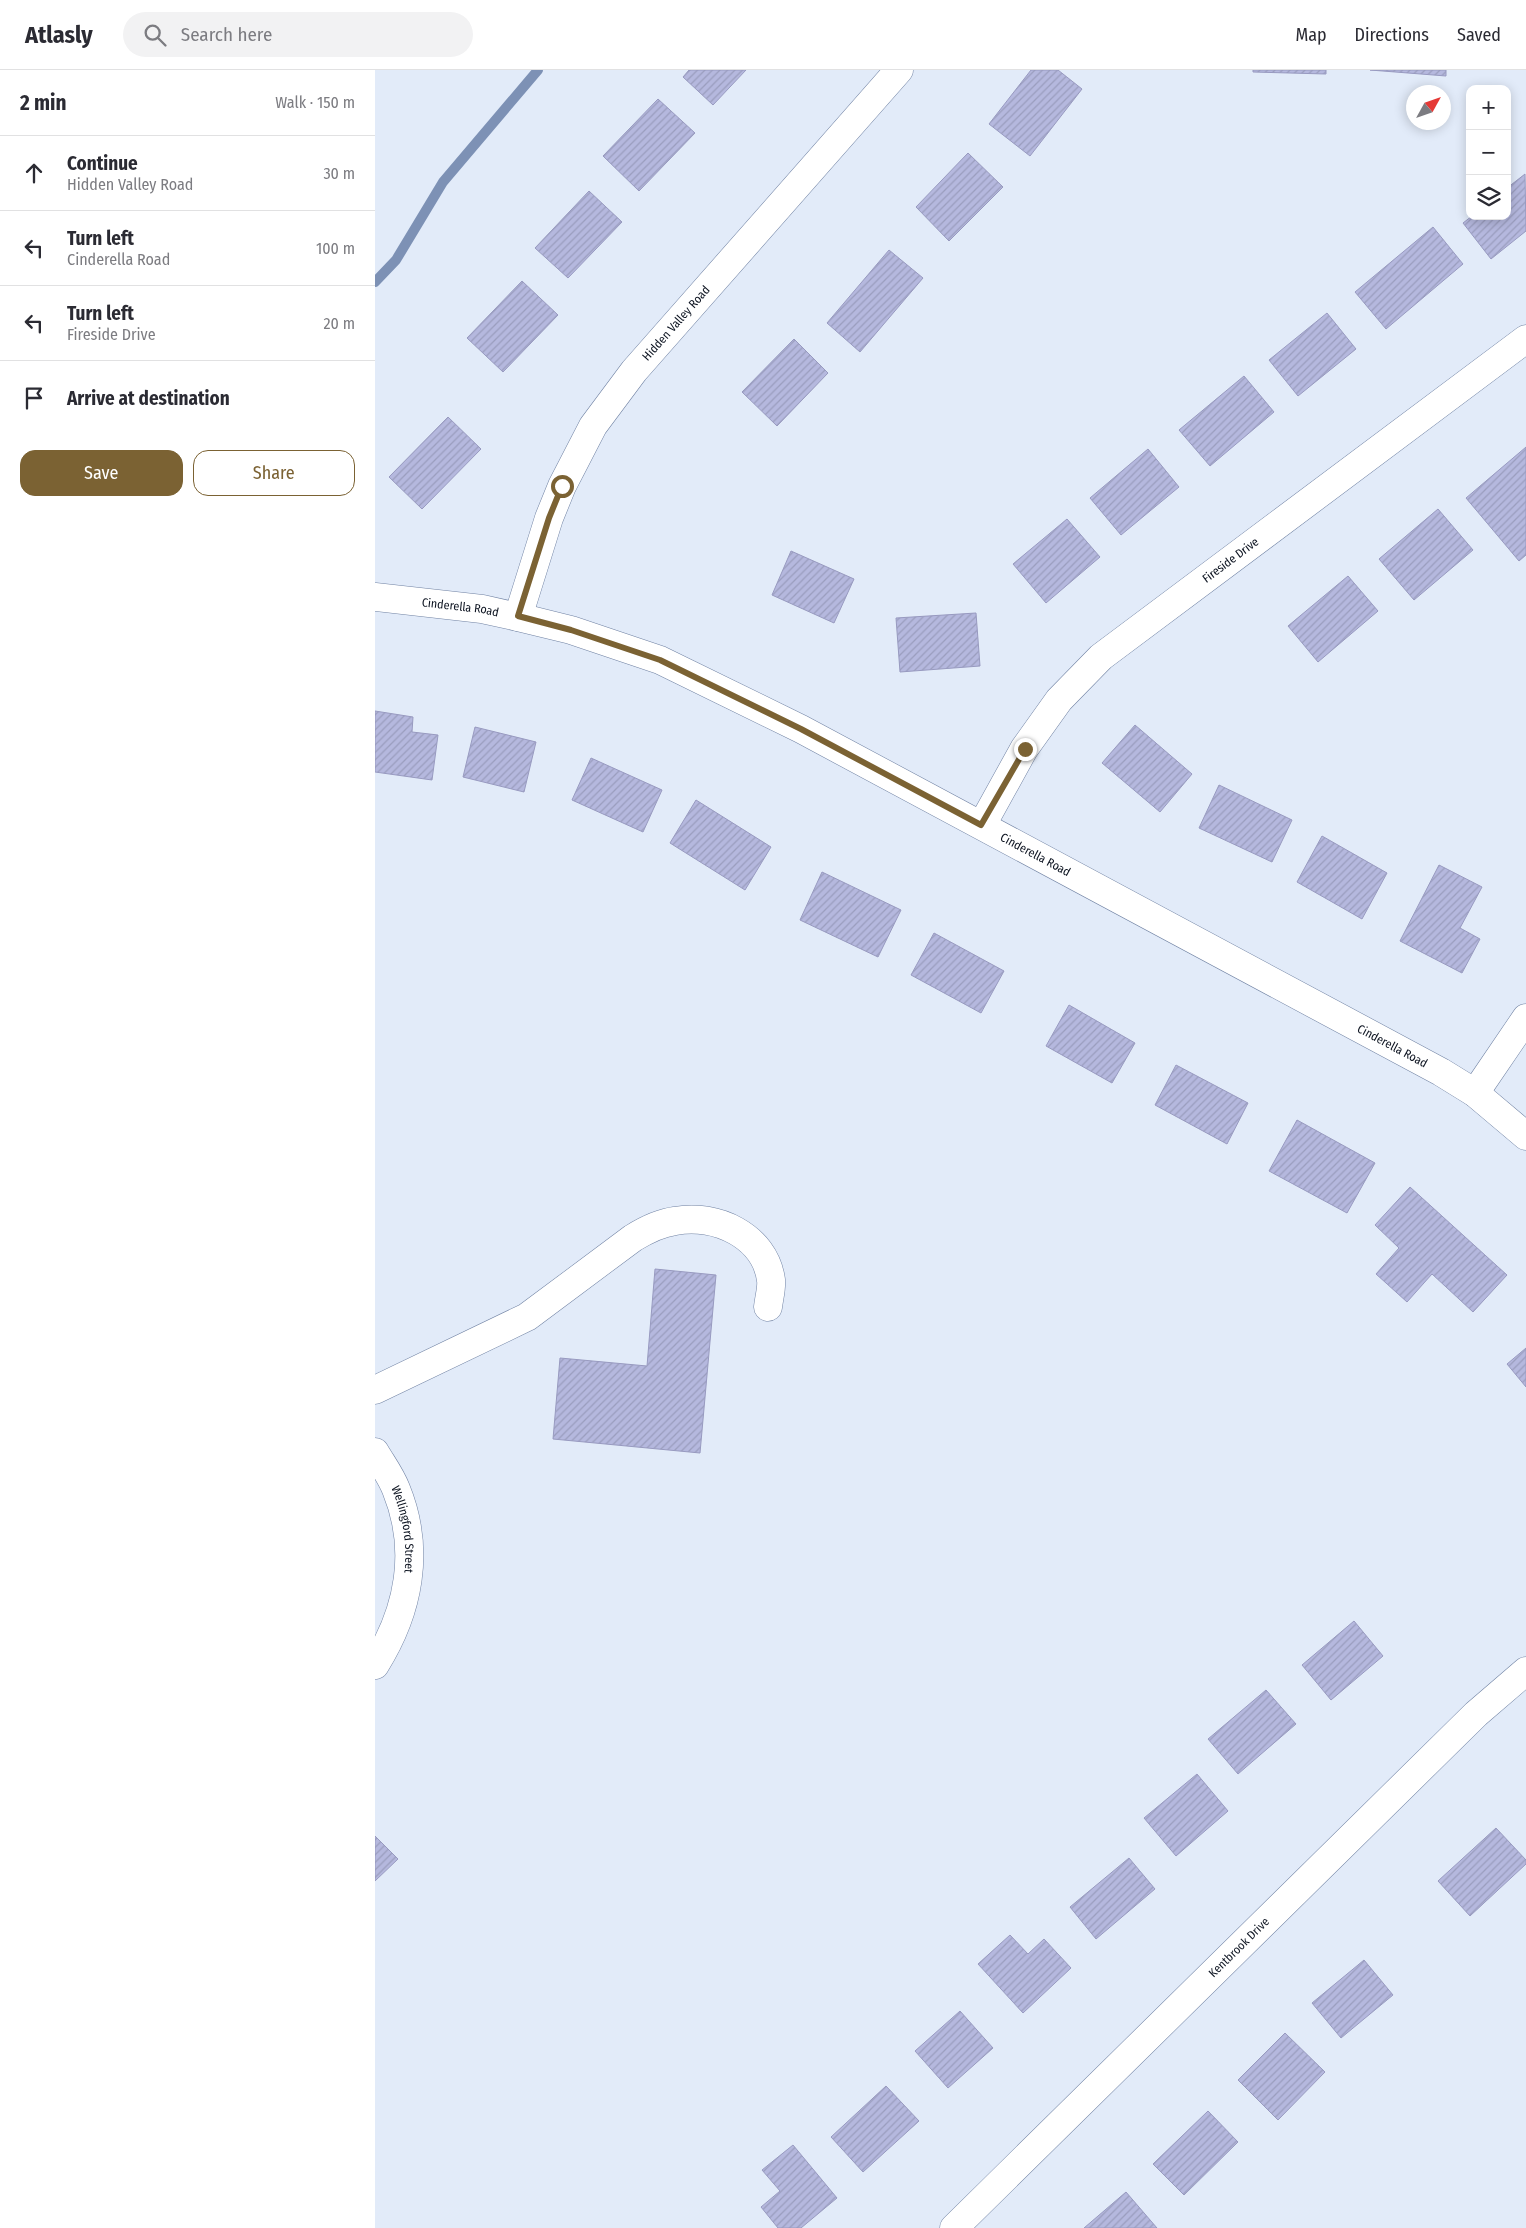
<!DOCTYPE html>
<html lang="en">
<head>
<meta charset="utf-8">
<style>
	body { margin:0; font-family:"Fira Sans Condensed",sans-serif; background:#f2f2f3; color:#2b2b33 }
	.controls { position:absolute; right:15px; top:15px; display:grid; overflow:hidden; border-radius:10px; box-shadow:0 2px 12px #0003 }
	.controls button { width:45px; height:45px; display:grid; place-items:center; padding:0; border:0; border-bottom:1px solid #e1e1e2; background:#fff; color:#2b2b33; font:25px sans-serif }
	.compass { position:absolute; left:1031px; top:15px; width:45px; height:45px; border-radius:50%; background:#fff; box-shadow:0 2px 12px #0003; rotate:50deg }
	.stop { position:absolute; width:15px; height:15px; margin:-11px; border:4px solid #7b6233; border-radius:50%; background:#fff }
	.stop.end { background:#7b6233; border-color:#fff; box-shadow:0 1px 5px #0008 }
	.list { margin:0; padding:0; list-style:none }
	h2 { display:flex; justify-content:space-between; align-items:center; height:65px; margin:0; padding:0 20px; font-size:21px }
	h2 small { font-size:16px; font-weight:400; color:#7c7c81 }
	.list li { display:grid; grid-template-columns:32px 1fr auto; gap:15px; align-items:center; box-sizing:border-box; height:75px; padding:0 20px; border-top:1px solid #e1e1e2 }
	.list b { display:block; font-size:19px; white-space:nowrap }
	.list p { margin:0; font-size:16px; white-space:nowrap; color:#7c7c81 }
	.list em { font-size:16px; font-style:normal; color:#7c7c81 }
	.actions { display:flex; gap:10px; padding:15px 20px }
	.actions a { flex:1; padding:11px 0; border:1px solid #7b6233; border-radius:15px; text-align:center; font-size:18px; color:#7b6233 }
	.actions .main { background:#7b6233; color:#fff }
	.icon { flex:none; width:28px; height:28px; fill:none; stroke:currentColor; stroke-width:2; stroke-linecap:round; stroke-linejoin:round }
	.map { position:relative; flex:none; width:1151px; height:2158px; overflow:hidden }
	header { display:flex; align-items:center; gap:30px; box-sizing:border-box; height:70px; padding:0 25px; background:#fff; border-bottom:1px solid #e1e1e2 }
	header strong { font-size:24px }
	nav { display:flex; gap:28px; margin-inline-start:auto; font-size:18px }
	.search { width:350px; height:45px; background:#f2f2f3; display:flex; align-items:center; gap:12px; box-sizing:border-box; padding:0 18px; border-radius:28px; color:#7c7c81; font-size:19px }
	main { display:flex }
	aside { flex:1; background:#fff }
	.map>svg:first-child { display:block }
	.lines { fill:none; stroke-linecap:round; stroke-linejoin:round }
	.stream { stroke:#7d91b5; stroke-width:10 }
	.building { fill:url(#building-hatch); stroke:#989ac0 }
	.minor-casing { stroke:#7082a3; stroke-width:29 }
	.minor { stroke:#fff; stroke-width:28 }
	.route { stroke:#7b6233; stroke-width:6 }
	.labels { text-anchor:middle; stroke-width:5; stroke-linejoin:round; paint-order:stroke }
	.street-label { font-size:12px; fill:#0d1421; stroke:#f3f8ff }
</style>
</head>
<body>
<header>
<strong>Atlasly</strong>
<div class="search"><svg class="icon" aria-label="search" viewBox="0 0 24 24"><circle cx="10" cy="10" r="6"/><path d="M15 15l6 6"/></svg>Search here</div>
<nav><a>Map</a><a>Directions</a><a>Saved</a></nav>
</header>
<main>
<aside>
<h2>2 min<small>Walk · 150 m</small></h2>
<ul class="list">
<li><svg class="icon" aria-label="ahead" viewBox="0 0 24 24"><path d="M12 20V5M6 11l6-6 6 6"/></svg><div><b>Continue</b><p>Hidden Valley Road</p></div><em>30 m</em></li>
<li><svg class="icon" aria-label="left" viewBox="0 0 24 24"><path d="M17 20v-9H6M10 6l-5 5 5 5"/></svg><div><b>Turn left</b><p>Cinderella Road</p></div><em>100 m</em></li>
<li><svg class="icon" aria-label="left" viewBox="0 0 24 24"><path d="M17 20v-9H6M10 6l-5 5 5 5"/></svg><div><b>Turn left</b><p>Fireside Drive</p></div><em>20 m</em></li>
<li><svg class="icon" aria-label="arrive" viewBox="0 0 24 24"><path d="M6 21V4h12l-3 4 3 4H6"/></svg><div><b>Arrive at destination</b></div></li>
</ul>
<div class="actions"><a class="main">Save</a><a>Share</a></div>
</aside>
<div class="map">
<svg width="1151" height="2158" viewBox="0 0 1151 2158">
	<defs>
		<pattern id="building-hatch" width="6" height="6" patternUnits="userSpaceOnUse" patternTransform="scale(1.25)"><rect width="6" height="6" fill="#b5b8de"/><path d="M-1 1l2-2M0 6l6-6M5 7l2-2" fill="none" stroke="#9a9dbe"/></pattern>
	</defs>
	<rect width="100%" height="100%" fill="#e2ebf9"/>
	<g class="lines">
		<polyline class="stream" points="0,212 21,190 68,112 163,0"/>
	</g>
	<g class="building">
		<polygon points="314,0 371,0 338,35 308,7"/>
		<polygon points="656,0 683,0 707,19 655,86 614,54"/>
		<polygon points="878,0 951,0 951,4 878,2"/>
		<polygon points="995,0 1071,0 1071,6"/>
		<polygon points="283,29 320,63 264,121 228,86"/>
		<polygon points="593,83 628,117 574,171 541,137"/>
		<polygon points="1150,104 1151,161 1116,189 1088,153 1097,146 1132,146 1132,118"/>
		<polygon points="214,121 247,152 193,208 160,178"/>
		<polygon points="1058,157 1088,194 1011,259 980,222"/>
		<polygon points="514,180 548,208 485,282 452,253"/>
		<polygon points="147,211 183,245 128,302 92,268"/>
		<polygon points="952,243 981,279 923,326 894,290"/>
		<polygon points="419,269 453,303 402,356 367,322"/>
		<polygon points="869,306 899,342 835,396 804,360"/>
		<polygon points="73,347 106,379 47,439 14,407"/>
		<polygon points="1151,377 1151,485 1144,491 1091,428"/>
		<polygon points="773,379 804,417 746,465 715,428"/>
		<polygon points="1063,439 1098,480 1039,530 1004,489"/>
		<polygon points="692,449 725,487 671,533 638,494"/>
		<polygon points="416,481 479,509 459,553 397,525"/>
		<polygon points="973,506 1003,541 943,592 913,556"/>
		<polygon points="601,543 605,596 525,602 521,548"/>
		<polygon points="0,641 38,647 37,662 63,665 57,710 0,702"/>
		<polygon points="760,655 817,704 785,742 727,693"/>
		<polygon points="100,657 161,672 149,722 88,707"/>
		<polygon points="216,688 287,720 268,762 197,730"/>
		<polygon points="844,715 917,750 897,792 824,758"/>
		<polygon points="321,730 396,777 370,820 295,773"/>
		<polygon points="947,766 1012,803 987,849 922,812"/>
		<polygon points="1064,795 1107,817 1085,858 1105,869 1087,903 1025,871"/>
		<polygon points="447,802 526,840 503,887 425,850"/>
		<polygon points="559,863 629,901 606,943 536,905"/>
		<polygon points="694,935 760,973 737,1013 671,976"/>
		<polygon points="801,995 873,1033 852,1074 780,1035"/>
		<polygon points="922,1050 1000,1093 972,1143 894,1101"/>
		<polygon points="1035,1117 1132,1205 1098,1242 1057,1204 1032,1232 1001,1204 1024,1178 1000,1155"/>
		<polygon points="280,1199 341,1205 325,1383 178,1369 185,1288 272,1296"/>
		<polygon points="1151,1278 1151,1317 1132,1294"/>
		<polygon points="979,1551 1008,1586 956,1630 927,1595"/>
		<polygon points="891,1620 921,1654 863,1704 833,1669"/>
		<polygon points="822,1704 853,1741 801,1786 769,1748"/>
		<polygon points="1121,1758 1151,1790 1151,1794 1095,1846 1063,1811"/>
		<polygon points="0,1766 23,1789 0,1811"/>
		<polygon points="754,1788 780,1819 721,1869 695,1837"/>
		<polygon points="635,1865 653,1884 669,1869 696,1898 648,1943 603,1894"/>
		<polygon points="989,1890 1018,1925 966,1968 937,1933"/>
		<polygon points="585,1941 618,1978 573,2018 540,1981"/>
		<polygon points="910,1963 950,2002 903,2050 863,2010"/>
		<polygon points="511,2016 544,2051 488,2102 456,2067"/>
		<polygon points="833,2041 863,2072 809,2125 778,2094"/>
		<polygon points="418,2075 462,2128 426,2158 403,2158 386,2137 405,2121 387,2100"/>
		<polygon points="751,2122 782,2158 709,2158"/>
	</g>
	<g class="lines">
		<defs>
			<g id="minor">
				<path id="s1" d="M0,527L107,539L143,547L196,560L285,590L426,659L1066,1002L1100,1023L1151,1066"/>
				<path id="s2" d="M143,547L174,448L187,416L218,356L259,301L524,0"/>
				<path id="s3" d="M607,755L649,679L684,630L726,587L1151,269"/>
				<polyline points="1100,1023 1151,948"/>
				<path d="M0,1320L152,1247L258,1168C271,1160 284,1153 300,1151C341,1143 390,1166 396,1210C397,1218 394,1228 393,1237"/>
				<path id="s4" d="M0,1382C7,1394 16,1406 21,1419C46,1480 34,1541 0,1595"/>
				<path id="s5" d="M579,2158L1101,1644L1151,1601"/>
			</g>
		</defs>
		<use href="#minor" class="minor-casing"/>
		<use href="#minor" class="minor"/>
	</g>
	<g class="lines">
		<polyline class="route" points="187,416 174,448 143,546 196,560 285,590 426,659 606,755 650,679"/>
	</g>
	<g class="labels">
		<g class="street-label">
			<text dy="4" stroke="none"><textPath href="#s2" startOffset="338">Hidden Valley Road</textPath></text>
			<text dy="4" stroke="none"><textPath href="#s3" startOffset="369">Fireside Drive</textPath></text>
			<text dy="4" stroke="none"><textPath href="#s1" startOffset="86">Cinderella Road</textPath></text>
			<text dy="4" stroke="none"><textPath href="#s1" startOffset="716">Cinderella Road</textPath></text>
			<text dy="4" stroke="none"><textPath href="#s1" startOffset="1121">Cinderella Road</textPath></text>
			<text dy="4" stroke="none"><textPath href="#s4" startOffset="84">Wellingford Street</textPath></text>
			<text dy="4" stroke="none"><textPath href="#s5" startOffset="400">Kentbrook Drive</textPath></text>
		</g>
	</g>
</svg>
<div class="controls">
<button>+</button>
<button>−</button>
<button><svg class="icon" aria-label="layers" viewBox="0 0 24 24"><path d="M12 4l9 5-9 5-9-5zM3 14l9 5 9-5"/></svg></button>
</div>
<svg class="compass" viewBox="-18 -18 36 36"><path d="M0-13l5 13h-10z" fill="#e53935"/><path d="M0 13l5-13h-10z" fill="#7c7c81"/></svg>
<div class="stop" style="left:187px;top:416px"></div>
<div class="stop end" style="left:650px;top:679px"></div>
</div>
</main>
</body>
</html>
